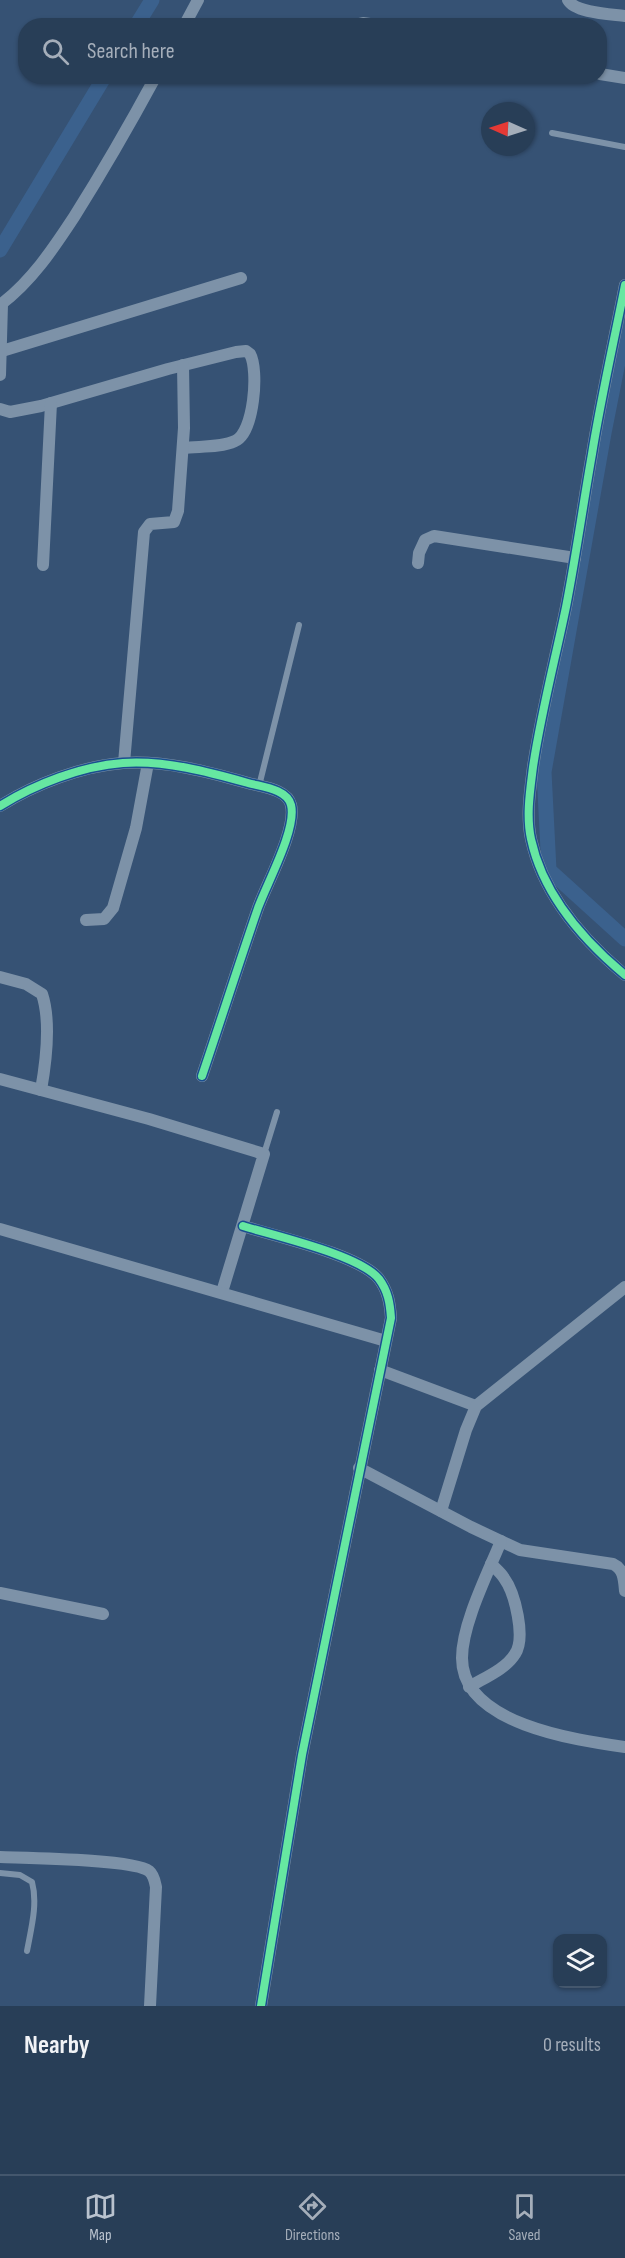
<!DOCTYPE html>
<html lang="en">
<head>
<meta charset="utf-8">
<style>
	body { margin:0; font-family:"Sofia Sans Condensed",sans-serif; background:#30455d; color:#f1f3f6 }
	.controls { position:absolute; right:18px; bottom:18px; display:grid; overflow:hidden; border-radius:12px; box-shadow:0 2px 4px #0004 }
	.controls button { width:54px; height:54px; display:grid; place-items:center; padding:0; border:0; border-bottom:2px solid #44576d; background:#283e57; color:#f1f3f6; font:30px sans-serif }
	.compass { position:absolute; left:481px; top:102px; width:54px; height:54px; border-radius:50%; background:#283e57; box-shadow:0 2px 4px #0004; rotate:273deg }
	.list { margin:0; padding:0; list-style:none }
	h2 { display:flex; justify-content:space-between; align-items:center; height:78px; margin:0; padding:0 24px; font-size:26px }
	h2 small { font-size:20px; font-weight:400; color:#a5aeba }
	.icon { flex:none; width:33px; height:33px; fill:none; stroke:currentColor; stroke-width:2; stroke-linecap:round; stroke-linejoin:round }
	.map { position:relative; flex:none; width:625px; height:2006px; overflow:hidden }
	.search { position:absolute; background:#283e57; box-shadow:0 2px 4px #0004; left:18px; right:18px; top:18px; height:66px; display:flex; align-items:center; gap:15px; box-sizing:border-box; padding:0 21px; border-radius:24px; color:#a5aeba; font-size:22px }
	.sheet { height:168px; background:#283e57 }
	nav { display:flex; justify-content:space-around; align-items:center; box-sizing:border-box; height:84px; border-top:2px solid #44576d; background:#283e57; font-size:16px; color:#a5aeba }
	nav a { display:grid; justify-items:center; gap:3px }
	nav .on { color:#b9c2ce }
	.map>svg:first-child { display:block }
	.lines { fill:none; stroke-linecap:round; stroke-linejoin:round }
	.canal { stroke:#3b618d; stroke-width:15 }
	.service { stroke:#7d92a8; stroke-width:6 }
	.minor { stroke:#7d92a8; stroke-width:12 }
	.cycleway-casing { stroke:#1b4f8f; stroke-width:11 }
	.cycleway { stroke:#66e7a1; stroke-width:8 }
</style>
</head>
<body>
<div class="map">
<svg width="625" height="2006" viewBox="0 0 625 2006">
	<rect width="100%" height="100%" fill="#365274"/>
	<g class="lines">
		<g class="canal">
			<polyline points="136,26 152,0"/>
			<polyline points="0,250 105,76"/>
			<polyline points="625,327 604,433 544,772 549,870 625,939"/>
		</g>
		<g class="service">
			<polyline points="552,133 625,147"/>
			<polyline points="259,786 299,625"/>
			<polyline points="264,1154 277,1112"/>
			<path d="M0,1873L20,1875L32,1882C38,1904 31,1929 27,1951"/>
		</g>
		<g class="minor">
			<path d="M568,0C575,13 610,14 625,16"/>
			<polyline points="184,26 198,0"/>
			<polyline points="350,26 363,23 384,26"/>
			<polyline points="600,74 625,78"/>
			<path d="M625,285C614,341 601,398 592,454C583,505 576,556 566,607C555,660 541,713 533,767C530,791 526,816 531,839C543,895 583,940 625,975"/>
			<path d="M0,305C31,282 53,249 74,217C103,171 130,124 156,76"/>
			<polyline points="2,351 241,278"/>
			<polyline points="0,375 2,304"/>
			<path d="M0,409L10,412L41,406L168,369L236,352L246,351L250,354C259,370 254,433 235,441C220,448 199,446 183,448"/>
			<polyline points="418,563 419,553 425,540 434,536 575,558"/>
			<polyline points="43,565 51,403"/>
			<polyline points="124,763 144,532 150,524 174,522 178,511 184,428 183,365"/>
			<path d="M0,806C35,784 82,766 123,763C165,760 209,772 248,783C262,787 287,789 291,805C297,829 267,883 258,908C239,963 221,1020 202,1076"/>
			<polyline points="86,920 104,919 113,908 136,828 148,763"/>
			<path d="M0,977L26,984L42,994C51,1021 46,1062 41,1090"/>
			<polyline points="0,1079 149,1119 264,1154 222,1292"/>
			<path d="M243,1226C275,1236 360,1255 379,1279C388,1291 390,1303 391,1318L302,1755L261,2006"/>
			<polyline points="0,1229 386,1341"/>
			<polyline points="380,1370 476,1406"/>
			<path d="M359,1468L471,1527L520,1550L613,1564C624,1569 624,1580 625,1591"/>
			<polyline points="441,1511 466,1430 476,1406 625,1287"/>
			<path d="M501,1541C488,1573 462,1624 462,1658C462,1724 575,1740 625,1747"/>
			<polyline points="0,1593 103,1614"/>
			<path d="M469,1687C484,1678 506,1669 515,1654C526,1638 515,1593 504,1578C501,1573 496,1569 491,1564"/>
			<path d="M0,1857C25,1858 133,1859 149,1871C154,1875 155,1882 156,1887L150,2006"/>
		</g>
		<defs>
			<g id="cycleway">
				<path d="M625,285C614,341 601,398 592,454C583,505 576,556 566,607C555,660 541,713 533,767C530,791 526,816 531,839C543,895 583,940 625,975"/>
				<path d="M0,806C35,784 82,766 123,763C165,760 209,772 248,783C262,787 287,789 291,805C297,829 267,883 258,908C239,963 221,1020 202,1076"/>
				<path d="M243,1226C275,1236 360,1255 379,1279C388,1291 390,1303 391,1318L302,1755L261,2006"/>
			</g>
		</defs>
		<use href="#cycleway" class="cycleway-casing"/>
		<use href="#cycleway" class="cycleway"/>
	</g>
</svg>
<div class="controls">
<button><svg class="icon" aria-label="layers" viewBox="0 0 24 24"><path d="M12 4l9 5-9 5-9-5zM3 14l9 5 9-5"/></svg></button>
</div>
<svg class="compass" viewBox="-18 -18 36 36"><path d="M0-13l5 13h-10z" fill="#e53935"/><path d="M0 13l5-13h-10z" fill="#a5aeba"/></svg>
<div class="search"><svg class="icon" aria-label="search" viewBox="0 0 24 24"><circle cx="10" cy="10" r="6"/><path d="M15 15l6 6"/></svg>Search here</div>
</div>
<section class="sheet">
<h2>Nearby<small>0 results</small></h2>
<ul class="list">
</ul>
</section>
<nav>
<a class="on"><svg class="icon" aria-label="map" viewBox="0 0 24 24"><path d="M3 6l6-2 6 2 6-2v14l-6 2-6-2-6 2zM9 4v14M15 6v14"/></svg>Map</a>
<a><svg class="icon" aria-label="directions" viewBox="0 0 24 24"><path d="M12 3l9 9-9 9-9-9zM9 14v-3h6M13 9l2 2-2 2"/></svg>Directions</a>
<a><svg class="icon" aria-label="saved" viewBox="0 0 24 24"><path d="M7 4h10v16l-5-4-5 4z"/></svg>Saved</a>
</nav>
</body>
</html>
